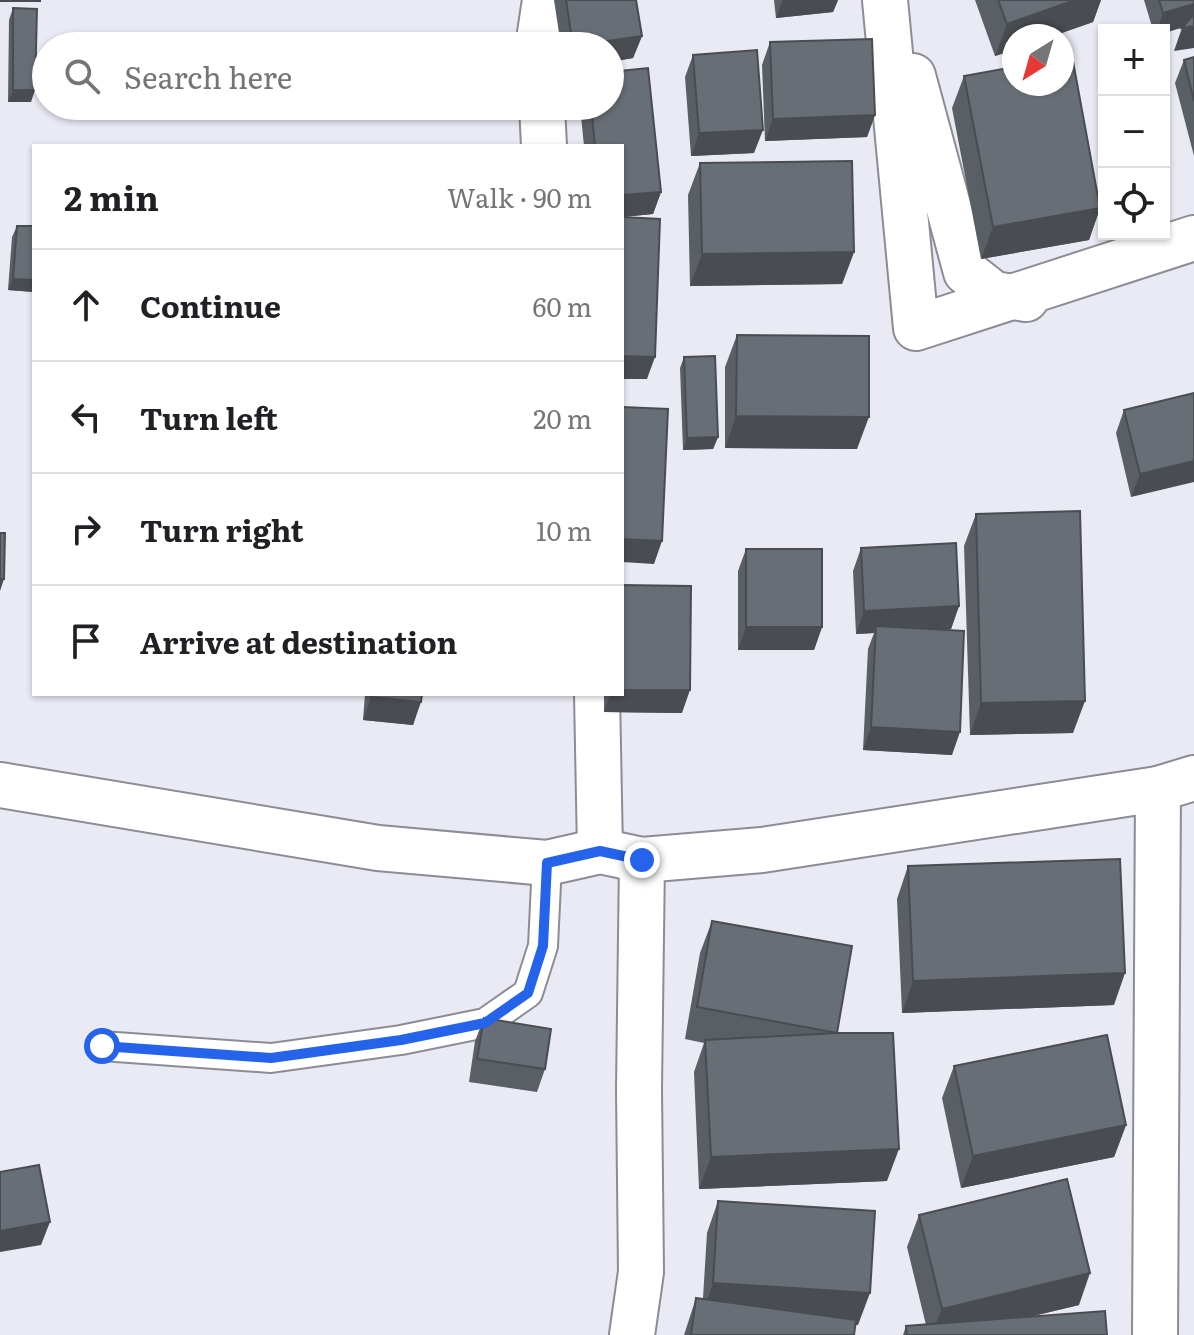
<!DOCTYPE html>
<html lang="en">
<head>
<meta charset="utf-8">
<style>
	body { margin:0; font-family:Literata,serif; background:#f6f6f6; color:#202124 }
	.controls { position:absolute; right:24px; top:24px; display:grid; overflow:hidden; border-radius:0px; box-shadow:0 2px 6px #0004 }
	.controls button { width:72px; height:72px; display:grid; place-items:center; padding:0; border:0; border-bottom:2px solid #e0e0e0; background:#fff; color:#202124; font:40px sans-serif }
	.compass { position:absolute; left:1002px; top:24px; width:72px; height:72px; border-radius:50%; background:#fff; box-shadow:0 2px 6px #0004; rotate:217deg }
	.stop { position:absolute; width:24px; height:24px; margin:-18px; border:6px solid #2563eb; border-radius:50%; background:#fff }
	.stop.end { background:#2563eb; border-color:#fff; box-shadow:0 2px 8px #0008 }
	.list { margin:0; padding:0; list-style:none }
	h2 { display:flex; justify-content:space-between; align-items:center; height:104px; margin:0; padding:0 32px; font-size:34px }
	h2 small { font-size:26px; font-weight:400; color:#757577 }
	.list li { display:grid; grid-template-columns:52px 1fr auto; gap:24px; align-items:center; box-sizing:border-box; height:112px; padding:0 32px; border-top:2px solid #e0e0e0 }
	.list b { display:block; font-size:30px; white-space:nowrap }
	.list em { font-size:26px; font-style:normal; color:#757577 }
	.icon { flex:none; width:44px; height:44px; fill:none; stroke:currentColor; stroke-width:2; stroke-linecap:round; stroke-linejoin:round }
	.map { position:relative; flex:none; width:1194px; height:1335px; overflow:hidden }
	.search { position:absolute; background:#fff; box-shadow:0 2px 6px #0004; left:32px; top:32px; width:592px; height:88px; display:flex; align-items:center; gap:20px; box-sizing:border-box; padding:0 28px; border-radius:44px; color:#757577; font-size:30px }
	.panel { position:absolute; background:#fff; box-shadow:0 2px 6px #0004; left:32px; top:144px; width:592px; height:552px; border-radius:0px }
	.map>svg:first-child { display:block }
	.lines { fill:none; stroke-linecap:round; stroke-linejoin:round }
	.lane-casing { stroke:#8b8c95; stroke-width:32 }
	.street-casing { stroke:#8b8c95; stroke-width:48 }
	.lane { stroke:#fff; stroke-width:28 }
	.street { stroke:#fff; stroke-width:44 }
	.wall { fill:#595f65 }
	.shaded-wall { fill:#494d52 }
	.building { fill:#686e75; stroke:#494d52; stroke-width:2 }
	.route { stroke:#2563eb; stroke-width:10 }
</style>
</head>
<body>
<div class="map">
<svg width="1194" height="1335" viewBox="0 0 1194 1335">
	<rect width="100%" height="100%" fill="#e9eaf4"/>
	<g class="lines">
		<defs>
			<polyline id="lane" points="102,1046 271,1058 401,1040 485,1023 528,993 543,946 547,863"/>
			<g id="street">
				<polyline points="885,0 916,328 1194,238"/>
				<polyline points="538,46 545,0"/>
				<polyline points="913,76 966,272 994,294 1026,299"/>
				<polyline points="542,106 544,146"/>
				<polyline points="597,694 600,851"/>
				<polyline points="0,785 378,848 547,863 600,851 642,860 762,850 1158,789 1194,778"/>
				<polyline points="632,1335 641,1272 639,1089 642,860"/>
				<polyline points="1155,1335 1158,789"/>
			</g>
		</defs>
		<use href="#lane" class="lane-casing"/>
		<use href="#street" class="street-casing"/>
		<use href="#lane" class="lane"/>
		<use href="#street" class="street"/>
	</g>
	<g class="wall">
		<polygon points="554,0 636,0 642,36 633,58 610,62 610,46 561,46"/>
		<polygon points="774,0 838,0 833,12 776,18"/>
		<polygon points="975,0 1101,0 1093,22 1053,36 1014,36 1014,50 995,56"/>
		<polygon points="1144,0 1194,0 1174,51 1183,27 1164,33 1164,30 1153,30"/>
		<polygon points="13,8 31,102 8,102 9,20"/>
		<polygon points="770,42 875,115 867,137 765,141 762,65"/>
		<polygon points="693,55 754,153 691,156 685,77"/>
		<polygon points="1194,57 1194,156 1175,83 1184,60"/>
		<polygon points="964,76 1100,208 1089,240 981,259 952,108"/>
		<polygon points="580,106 610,106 661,192 653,214 622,217 622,146 584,146"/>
		<polygon points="700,163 854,252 842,284 690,286 688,195"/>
		<polygon points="17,226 34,226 34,292 8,290 12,237"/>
		<polygon points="737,335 857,449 725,448 725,367"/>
		<polygon points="684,357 718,437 713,449 683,450 680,368"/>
		<polygon points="1194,393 1131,497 1116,433 1124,410"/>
		<polygon points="976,514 1073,733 970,735 964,546"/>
		<polygon points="861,548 959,606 951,629 935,629 952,755 863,750 868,649 874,633 856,634 853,571"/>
		<polygon points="746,549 822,627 814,650 738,650 738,571"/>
		<polygon points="365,694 422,694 413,725 363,720"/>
		<polygon points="604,694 622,694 682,713 604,712"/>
		<polygon points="908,866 1114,1005 902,1013 897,899"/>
		<polygon points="712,921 837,1033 887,1181 699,1189 694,1072 704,1043 685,1039 700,953"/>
		<polygon points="484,1018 545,1069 537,1092 469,1082 475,1041"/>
		<polygon points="954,1066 1126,1125 1114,1157 961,1188 942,1098"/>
		<polygon points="718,1201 858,1325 855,1325 854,1335 684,1335 696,1298 703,1298 707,1233"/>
		<polygon points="919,1215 1079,1305 1032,1316 1107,1335 903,1335 906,1326 926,1325 907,1247"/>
	</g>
	<g class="shaded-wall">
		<rect x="0" y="0" width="41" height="2"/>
		<polygon points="783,0 838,0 833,12 776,18"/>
		<polygon points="1075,0 1101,0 1093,22 1053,36 1014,36 1014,50 995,56 1007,24"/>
		<polygon points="1194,4 1194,24 1164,33 1164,30 1157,30 1163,13"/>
		<polygon points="1194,26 1194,48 1174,51 1182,28"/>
		<polygon points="642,36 633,58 610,62 610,46 577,46"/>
		<polygon points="13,90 35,90 31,102 8,102"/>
		<polygon points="875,115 867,137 765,141 773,119"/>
		<polygon points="763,130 754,153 691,156 699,133"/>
		<polygon points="661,192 653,214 622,217 622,195"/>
		<polygon points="1100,208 1089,240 981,259 993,227"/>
		<polygon points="854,252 842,284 690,286 702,254"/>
		<polygon points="13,279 34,280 34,292 8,290"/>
		<polygon points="622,356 655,357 647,379 622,379"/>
		<polygon points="736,416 869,417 857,449 725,448"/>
		<polygon points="718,437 713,449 683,450 687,438"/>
		<polygon points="1194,461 1194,482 1131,497 1140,474"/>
		<polygon points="622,539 662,541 654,564 622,562"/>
		<polygon points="0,579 4,579 0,591"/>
		<polygon points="959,606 951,629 875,633 876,626 874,633 856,634 864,611"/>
		<polygon points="746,627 822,627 814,650 738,650"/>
		<polygon points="622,690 690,690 682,713 604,712 610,694 622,694"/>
		<polygon points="371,697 421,702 413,725 363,720"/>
		<polygon points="1085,701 1073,733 970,735 981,703"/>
		<polygon points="871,727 960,732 952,755 863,750"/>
		<polygon points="1125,973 1114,1005 902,1013 913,981"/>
		<polygon points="1126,1125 1114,1157 961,1188 973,1156"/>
		<polygon points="899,1149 887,1181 699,1189 711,1157"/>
		<polygon points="50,1222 41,1245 0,1252 0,1231"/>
		<polygon points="1090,1273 1079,1305 955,1335 932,1335 942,1309"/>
		<polygon points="713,1283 870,1293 858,1325 702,1315"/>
	</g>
	<g class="building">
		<polygon points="566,0 636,0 642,36 573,46"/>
		<polygon points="998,0 1075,0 1007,24"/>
		<polygon points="1159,0 1194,0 1194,4 1163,13"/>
		<polygon points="13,8 37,9 35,90 13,90"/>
		<polygon points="1194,14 1194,26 1182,28"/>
		<polygon points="872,39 875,115 773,119 770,42"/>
		<polygon points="757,50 763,130 699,133 693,55"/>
		<polygon points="1072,56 1100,208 993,227 964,76 1014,67 1014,84 1062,84 1062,58"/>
		<polygon points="1194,57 1194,101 1184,60"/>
		<polygon points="648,68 661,192 622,195 622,146 595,146 591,106 610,106 610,72"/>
		<polygon points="852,161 854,252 702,254 700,163"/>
		<polygon points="622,217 660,219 655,357 622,356"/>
		<polygon points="17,226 34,226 34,280 13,279"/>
		<polygon points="737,335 869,336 869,417 736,416"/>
		<polygon points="715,356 718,437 687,438 684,357"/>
		<polygon points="1194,393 1194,461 1140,474 1124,410"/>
		<polygon points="622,407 668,409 662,541 622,539"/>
		<polygon points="1080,511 1085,701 981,703 976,514"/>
		<polygon points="0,533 5,533 4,579 0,579"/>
		<polygon points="956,543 959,606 864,611 861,548"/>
		<rect x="746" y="549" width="76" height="78"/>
		<polygon points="622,585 691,586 690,690 622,690"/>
		<polygon points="876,626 964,631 960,732 871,727"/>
		<polygon points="371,694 422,694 421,702 371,697"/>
		<polygon points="1120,859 1125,973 913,981 908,866"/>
		<polygon points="712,921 852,946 837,1033 893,1033 899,1149 711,1157 705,1040 837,1033 697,1007"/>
		<polygon points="484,1018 551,1029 545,1069 477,1059"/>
		<polygon points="1107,1035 1126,1125 973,1156 954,1066"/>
		<polygon points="39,1165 50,1222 0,1231 0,1172"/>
		<polygon points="1067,1179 1090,1273 942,1309 919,1215"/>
		<polygon points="718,1201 875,1211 870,1293 713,1283"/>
		<polygon points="696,1298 856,1320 854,1335 691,1335"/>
		<polygon points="1105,1311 1107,1335 907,1335 906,1326"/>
	</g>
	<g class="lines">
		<polyline class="route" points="102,1046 271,1058 401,1040 485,1023 528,993 543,946 547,863 600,851 642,860"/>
	</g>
</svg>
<div class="controls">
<button>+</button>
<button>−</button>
<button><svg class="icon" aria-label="locate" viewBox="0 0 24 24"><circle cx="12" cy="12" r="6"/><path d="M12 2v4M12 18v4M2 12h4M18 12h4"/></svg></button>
</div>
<svg class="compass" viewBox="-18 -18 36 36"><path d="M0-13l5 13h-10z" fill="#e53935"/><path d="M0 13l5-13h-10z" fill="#757577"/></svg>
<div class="stop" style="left:102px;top:1046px"></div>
<div class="stop end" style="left:642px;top:860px"></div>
<div class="search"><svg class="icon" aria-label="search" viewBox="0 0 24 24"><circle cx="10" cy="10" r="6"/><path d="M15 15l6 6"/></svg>Search here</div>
<section class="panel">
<h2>2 min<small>Walk · 90 m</small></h2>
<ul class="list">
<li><svg class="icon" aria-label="ahead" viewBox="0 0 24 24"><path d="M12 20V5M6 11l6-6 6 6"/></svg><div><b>Continue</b></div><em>60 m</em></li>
<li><svg class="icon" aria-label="left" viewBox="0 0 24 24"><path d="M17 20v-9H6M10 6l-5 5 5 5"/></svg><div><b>Turn left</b></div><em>20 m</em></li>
<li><svg class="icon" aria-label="right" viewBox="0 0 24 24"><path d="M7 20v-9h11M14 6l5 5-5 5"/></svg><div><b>Turn right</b></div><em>10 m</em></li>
<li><svg class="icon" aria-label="arrive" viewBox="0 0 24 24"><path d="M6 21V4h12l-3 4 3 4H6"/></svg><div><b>Arrive at destination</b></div></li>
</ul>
</section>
</div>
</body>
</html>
